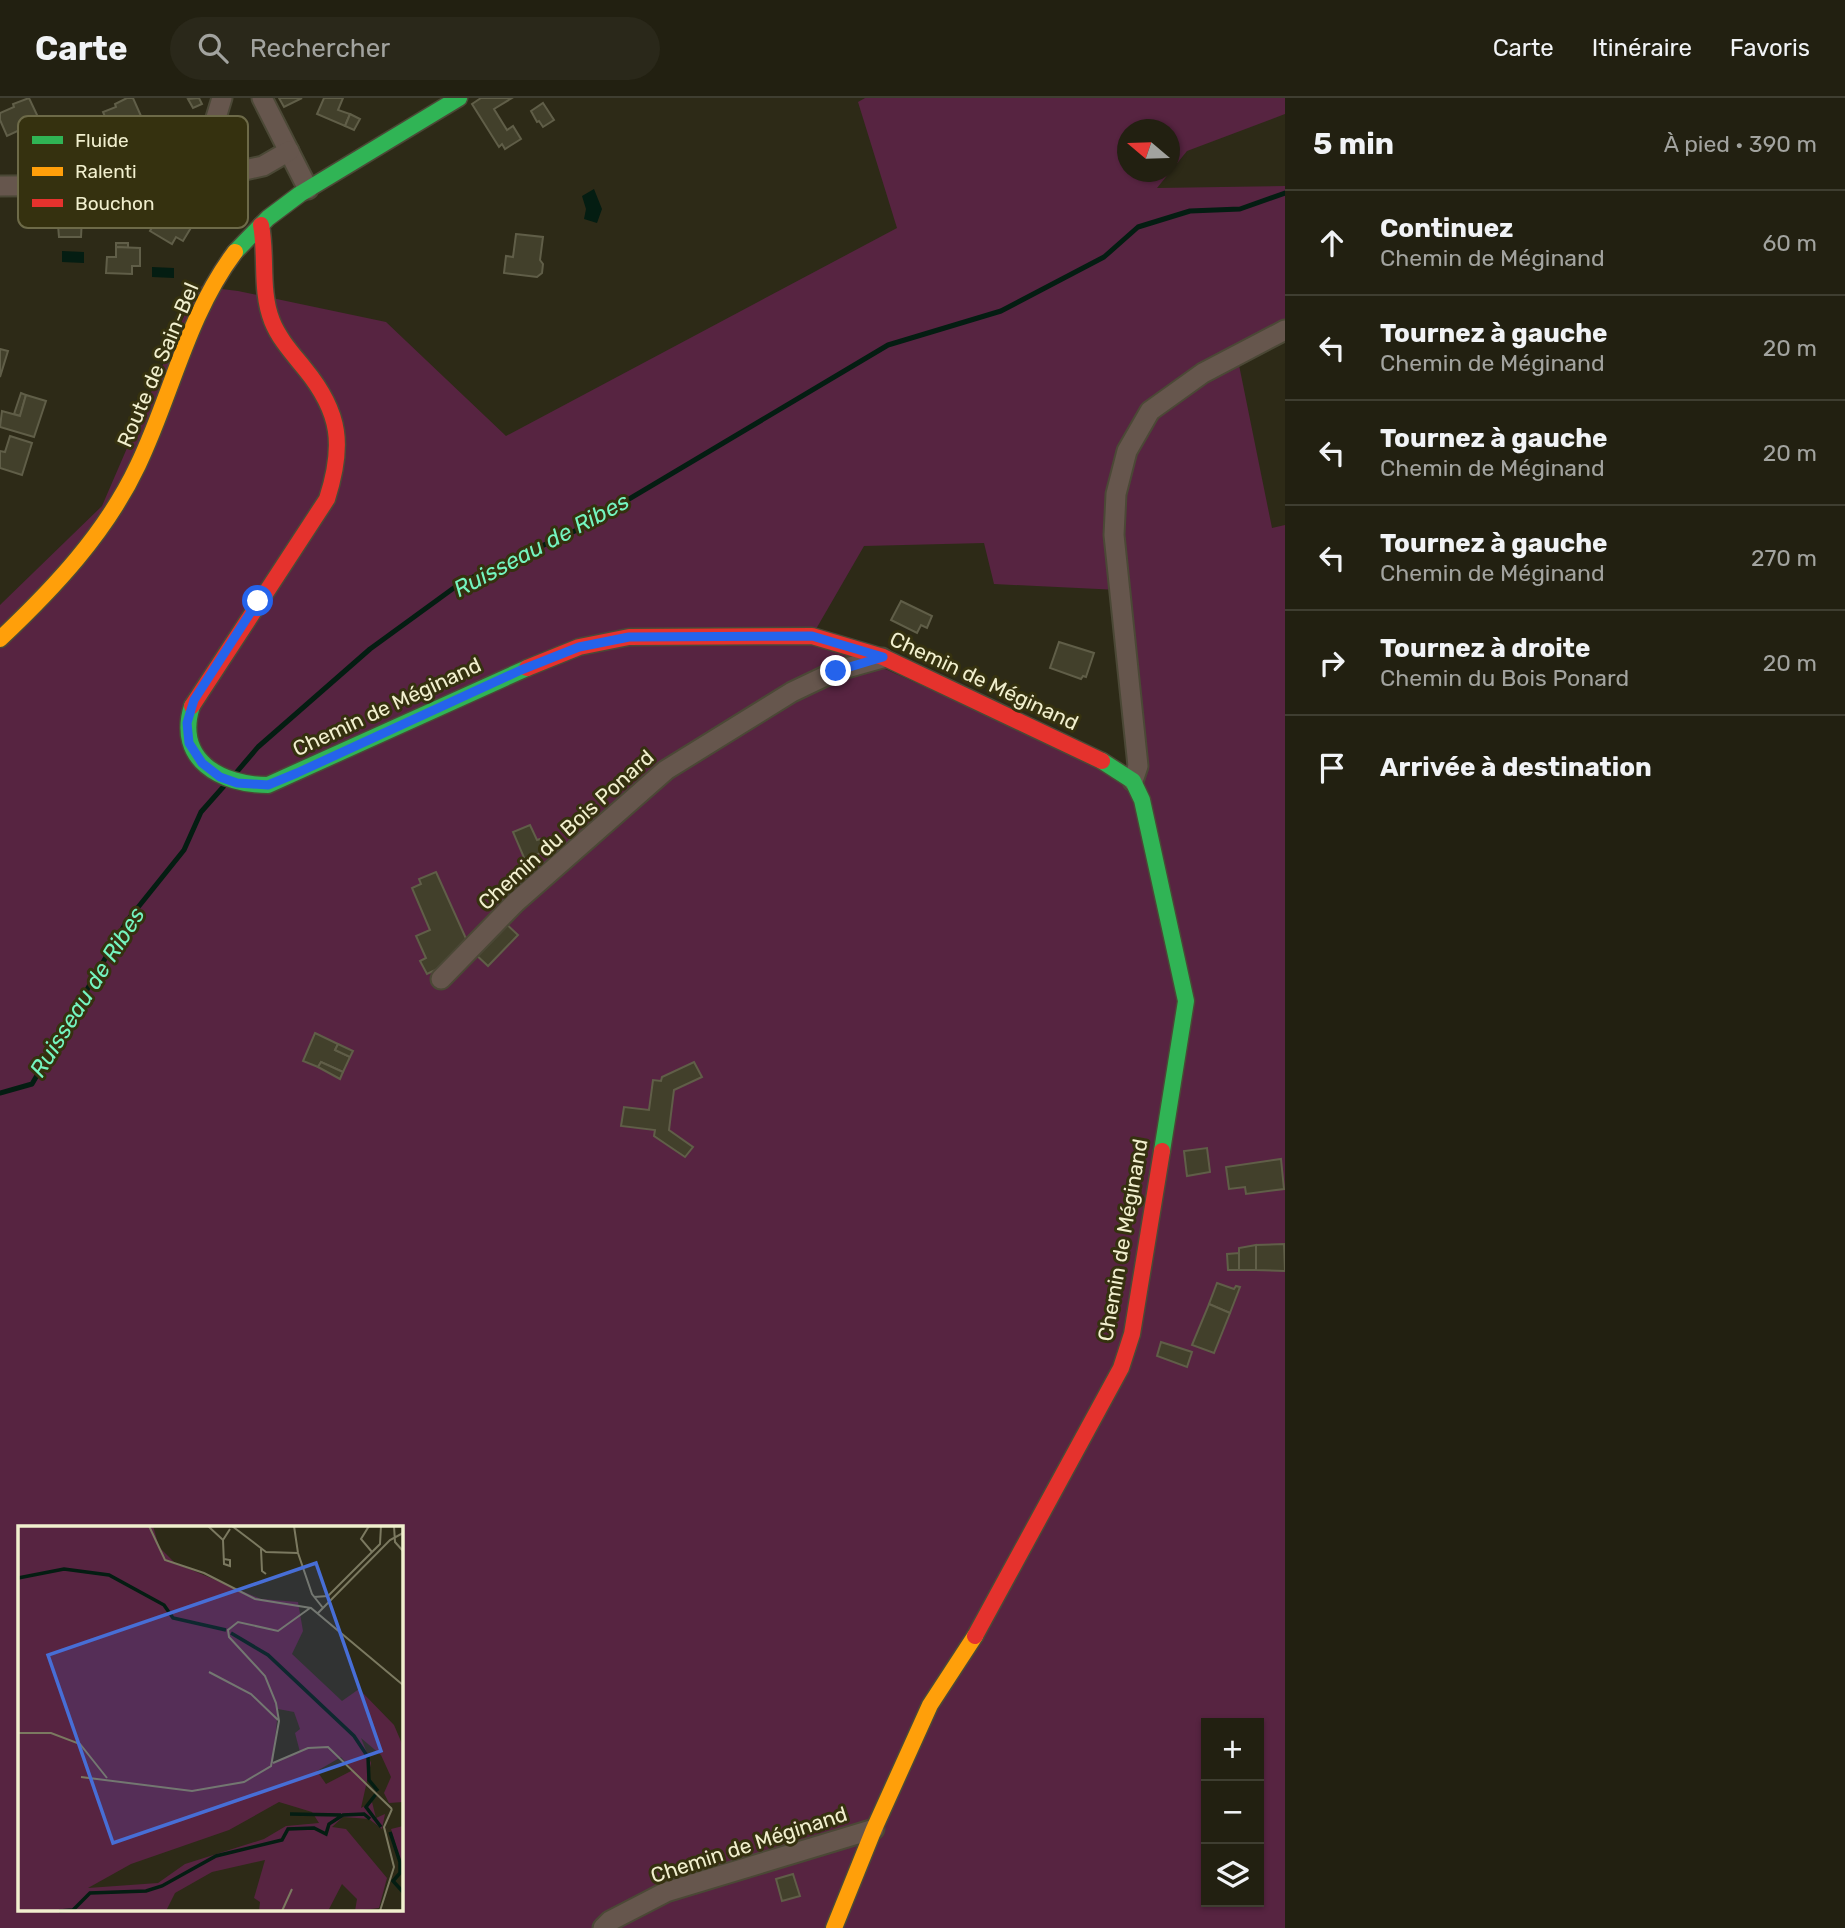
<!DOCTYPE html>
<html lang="fr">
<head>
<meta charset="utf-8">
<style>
	body { margin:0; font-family:Rubik,sans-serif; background:#2a281a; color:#f1f3f6 }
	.controls { position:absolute; right:21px; bottom:21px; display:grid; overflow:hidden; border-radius:0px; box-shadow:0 2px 5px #0004 }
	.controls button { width:63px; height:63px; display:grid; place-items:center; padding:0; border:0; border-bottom:2px solid #3f3e31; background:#222011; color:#f1f3f6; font:35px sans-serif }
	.compass { position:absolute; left:1117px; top:21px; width:63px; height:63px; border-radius:50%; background:#222011; box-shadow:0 2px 5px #0004; rotate:289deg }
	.stop { position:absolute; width:21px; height:21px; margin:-16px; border:5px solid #2563eb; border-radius:50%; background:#fff }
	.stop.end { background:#2563eb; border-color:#fff; box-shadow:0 2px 7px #0008 }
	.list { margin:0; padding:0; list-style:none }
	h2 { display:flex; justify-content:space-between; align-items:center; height:91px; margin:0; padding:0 28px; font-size:30px }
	h2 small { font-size:23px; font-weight:400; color:#a2a39f }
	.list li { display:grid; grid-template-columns:46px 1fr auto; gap:21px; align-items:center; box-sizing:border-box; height:105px; padding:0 28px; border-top:2px solid #3f3e31 }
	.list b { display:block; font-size:26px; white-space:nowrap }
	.list p { margin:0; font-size:23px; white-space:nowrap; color:#a2a39f }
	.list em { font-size:23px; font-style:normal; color:#a2a39f }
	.icon { flex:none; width:38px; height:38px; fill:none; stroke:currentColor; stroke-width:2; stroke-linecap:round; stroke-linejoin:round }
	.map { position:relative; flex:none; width:1285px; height:1830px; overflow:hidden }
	header { display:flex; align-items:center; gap:42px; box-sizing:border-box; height:98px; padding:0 35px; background:#222011; border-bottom:2px solid #3f3e31 }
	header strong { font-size:33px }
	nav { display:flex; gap:38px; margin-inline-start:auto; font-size:24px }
	.search { width:490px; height:63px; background:#2a281a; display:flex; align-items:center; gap:18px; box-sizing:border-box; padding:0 24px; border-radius:38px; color:#a2a39f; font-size:26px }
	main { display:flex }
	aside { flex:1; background:#222011 }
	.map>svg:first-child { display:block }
	.green { fill:#572441; fill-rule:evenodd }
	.water { fill:#041d12 }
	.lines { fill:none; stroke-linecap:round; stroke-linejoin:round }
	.stream { stroke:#041d12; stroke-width:5 }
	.building { fill:#42402b; stroke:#605e48; stroke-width:2 }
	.street-casing { stroke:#4b4836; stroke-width:23 }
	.fast-casing { stroke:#4b4836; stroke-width:19 }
	.slow-casing { stroke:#4b4836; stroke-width:19 }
	.jam-casing { stroke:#4b4836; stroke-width:19 }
	.street { stroke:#66564d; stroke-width:19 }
	.fast { stroke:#30b455; stroke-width:16 }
	.slow { stroke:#ff9f0a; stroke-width:16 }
	.jam { stroke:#e5322d; stroke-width:16 }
	.route { stroke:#2563eb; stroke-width:9 }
	.labels { text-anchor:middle; stroke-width:6; stroke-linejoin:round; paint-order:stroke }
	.street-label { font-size:21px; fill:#f1efce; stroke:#35310f }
	.water-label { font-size:23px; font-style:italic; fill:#74f4bf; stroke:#35310f }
	.inset-river { fill:none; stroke:#041d12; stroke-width:3.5 }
	.inset-road { fill:none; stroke:#7b7960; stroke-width:2 }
	.view { fill:#476ed6; fill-opacity:0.15; stroke:#476ed6; stroke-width:3.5 }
	.inset-edge { fill:none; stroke:#f1efce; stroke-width:3.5 }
	.key { fill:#35310f; stroke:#6d6a48; stroke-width:2 }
	.key-label { font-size:19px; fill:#f1efce }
</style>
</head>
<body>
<header>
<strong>Carte</strong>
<div class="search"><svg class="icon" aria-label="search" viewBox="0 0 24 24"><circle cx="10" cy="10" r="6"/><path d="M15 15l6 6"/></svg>Rechercher</div>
<nav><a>Carte</a><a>Itinéraire</a><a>Favoris</a></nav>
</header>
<main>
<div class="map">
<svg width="1285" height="1830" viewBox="0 0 1285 1830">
	<rect width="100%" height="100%" fill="#2d2a17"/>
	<path class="green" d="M865,0H1285V16L1187,53L1157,90L1285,88V232L1237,257L1272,430L1285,427V1830H0V507L102,408L197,188L238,193L386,224L506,338L897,130L858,4ZM1128,32H1170V74H1128ZM984,445L994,486L1119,492L1133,683L812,538L864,448ZM19,1429H401V1811H19ZM1206,1625H1259V1804H1206Z"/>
	<g class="water">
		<polygon points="594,91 602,111 597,125 584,121 586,111 582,98"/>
		<polygon points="62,153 84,154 84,165 62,164"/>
		<polygon points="152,169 174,170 174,180 152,179"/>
	</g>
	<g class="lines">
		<g class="stream">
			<polyline points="235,676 258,649 370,551 462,484 577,432 888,247 1001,213 1104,159 1138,129 1190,113 1240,111 1285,95"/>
			<polyline points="0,995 32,986 127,823 184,752 201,714 224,688"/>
		</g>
	</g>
	<g class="building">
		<polygon points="29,0 38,19 22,26 24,30 7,38 0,22 0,15 14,9 13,6"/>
		<polygon points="127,0 133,0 141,18 125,25 127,29 112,35 103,14 116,9 115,6"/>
		<polygon points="199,0 202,6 193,10 188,1"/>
		<polygon points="279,0 302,0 284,9"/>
		<polygon points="324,0 343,0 338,12 350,16 345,28 317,16"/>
		<polygon points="481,0 512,0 494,11 507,32 513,28 521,41 505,51 502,46 499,49 472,6"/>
		<polygon points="543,5 554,22 543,29 539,23 537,24 531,13"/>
		<polygon points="350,16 360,21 354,32 345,28"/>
		<polygon points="56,103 77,103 77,120 82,120 81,139 59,139"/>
		<polygon points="171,115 192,128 183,143 176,139 172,146 150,133 158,119 166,124"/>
		<polygon points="516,136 543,139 540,162 543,166 542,175 537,179 504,175 506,158 513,159"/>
		<polygon points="116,145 128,145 128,150 116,149"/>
		<polygon points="116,149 140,150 140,168 132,168 132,176 106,175 107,159 116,159"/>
		<polygon points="0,251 8,253 0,279"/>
		<polygon points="21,295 26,297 20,318 14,316"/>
		<polygon points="26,297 46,303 34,339 0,329 2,313 20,318"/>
		<polygon points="10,338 32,345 22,377 0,370 0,353 5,354"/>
		<polygon points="901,503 932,518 927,530 921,527 917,535 891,522"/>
		<polygon points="1059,544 1094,555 1086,579 1083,578 1081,581 1050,570"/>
		<polygon points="530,727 537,742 540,741 545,753 525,762 513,734"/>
		<polygon points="436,774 468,845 446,862 448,866 427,876 420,863 426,860 416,838 430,832 412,790 421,786 419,781"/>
		<polygon points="502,822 518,837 488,868 473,854"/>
		<polygon points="315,935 338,946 335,952 350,959 343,974 321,964 318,969 303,963"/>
		<polygon points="338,946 353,953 350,959 335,952"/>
		<polygon points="321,964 343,974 340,981 318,969"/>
		<polygon points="694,964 702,979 674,992 669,1032 693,1049 685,1059 654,1038 655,1032 621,1028 624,1009 649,1012 653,982 661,983 662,979"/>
		<polygon points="1207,1050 1210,1074 1187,1078 1184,1053"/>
		<polygon points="1281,1061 1284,1091 1246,1096 1245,1089 1229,1091 1226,1069"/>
		<polygon points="1284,1146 1285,1173 1256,1172 1256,1147"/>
		<polygon points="1256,1147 1256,1172 1239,1172 1239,1150"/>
		<polygon points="1239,1155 1239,1172 1228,1172 1227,1156"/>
		<polygon points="1217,1185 1234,1191 1236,1188 1240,1189 1230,1215 1209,1206"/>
		<polygon points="1209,1206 1230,1215 1214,1255 1192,1247"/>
		<polygon points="1161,1244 1192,1254 1187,1269 1157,1258"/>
		<polygon points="793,1776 800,1798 782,1803 776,1781"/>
	</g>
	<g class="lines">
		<defs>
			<g id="street">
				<polyline points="262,0 308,91"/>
				<polyline points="204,81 201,69 222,0"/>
				<polyline points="0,88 177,87 263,68 289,53"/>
				<polyline points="1133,683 1138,668 1114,437 1116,396 1127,353 1150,313 1203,275 1285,232"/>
				<polyline points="441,881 516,804 666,672 792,594 836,573 882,560"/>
				<polyline points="603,1830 610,1823 666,1794 874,1731"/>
			</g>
			<g id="fast">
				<polyline points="235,154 268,120 300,96 459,0"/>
				<path d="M192,608C175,662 221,687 268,687L527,570"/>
				<polyline points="1102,663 1133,683 1142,702 1186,903 1162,1053"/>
			</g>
			<g id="slow">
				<path d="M0,541C54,490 106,435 138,367C172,296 187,218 235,154"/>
				<polyline points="834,1830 874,1731 930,1607 975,1538"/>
			</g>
			<g id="jam">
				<polyline points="527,570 579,549 629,539 812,538 883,559 1102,663"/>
				<path d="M192,608L327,401C344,348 341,315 305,271C293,256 279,241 272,223C260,193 267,158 261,127"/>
				<polyline points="975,1538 1121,1270 1132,1236 1162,1053"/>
			</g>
		</defs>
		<use href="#street" class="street-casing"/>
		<use href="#fast" class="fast-casing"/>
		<use href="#slow" class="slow-casing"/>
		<use href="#jam" class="jam-casing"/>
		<use href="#street" class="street"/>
		<use href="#fast" class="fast"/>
		<use href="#slow" class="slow"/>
		<use href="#jam" class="jam"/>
	</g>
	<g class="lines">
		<polyline class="route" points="258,503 194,602 187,625 189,645 202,665 220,679 237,685 268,687 297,675 521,572 579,549 629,539 812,538 883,559 836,573"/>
	</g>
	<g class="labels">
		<g class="street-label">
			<text transform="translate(158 267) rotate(-67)" y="7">Route de Sain-Bel</text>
			<text transform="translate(984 583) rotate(25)" y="7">Chemin de Méginand</text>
			<text transform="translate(387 609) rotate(-25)" y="7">Chemin de Méginand</text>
			<text transform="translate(566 732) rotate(-42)" y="7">Chemin du Bois Ponard</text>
			<text transform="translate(1123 1142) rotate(-80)" y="7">Chemin de Méginand</text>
			<text transform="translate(749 1747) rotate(-18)" y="7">Chemin de Méginand</text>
		</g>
		<g class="water-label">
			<text transform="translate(541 447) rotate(-28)" y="8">Ruisseau de Ribes</text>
			<text transform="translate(87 894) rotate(-58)" y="8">Ruisseau de Ribes</text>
		</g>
	</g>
	<g transform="translate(18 1428)">
		<rect width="385" height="385" fill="#2d2a17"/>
		<path d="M0,0H135L141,21L157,37L243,73L280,76L285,105L274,128L324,175L341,163L376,199L385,220V276L371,277L366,267L373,251L363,229L343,212L353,237L343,282L354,276L358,292L367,288L364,303L351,293L325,291L314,301L328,303L369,352L361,382L337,385L339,373L324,358L310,385H241L242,376L236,372L247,334L194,346L157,367L148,385H0ZM260,183L276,186L282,203L277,207L282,226L255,237ZM323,231L335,244L308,258L299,245ZM261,276L294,286L301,297L268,300L246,313L167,338L140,357L70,362L113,338L211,304ZM385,300V342L373,303Z" fill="#572441" fill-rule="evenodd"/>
		<path class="inset-river" d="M0,52L46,43L91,49L146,79L155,92L208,104M213,107L250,129L336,210L350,231L351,254L360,265M358,268L348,281L363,301M272,288L323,289M372,306L382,336V347L375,355L385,366M41,385L55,384L72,367L128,365L144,360L198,330L264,314L270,303L296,302L308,308L311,298L325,289L346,288L352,293"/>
		<path class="inset-road" d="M131,0L147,34L186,47L237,73L293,82L385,159M190,0L205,14L212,3M214,0L248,26L280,27M276,0L280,27L294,68L305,82M351,0L343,13L354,26M376,0L377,16L385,25M205,14L206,38L212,40V34L206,33M243,23L244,45L248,48M296,71L310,70L362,18L363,0M300,87L372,14L385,7M191,146L233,168L260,194M0,207H33L62,218L89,252M255,237L290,222L310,221L374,283M63,251L174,265L226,256L253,240L261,195L258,177L247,150L211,111L210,104L220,96L260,105L292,82M264,385L274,363M362,385L376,341L366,301L374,283"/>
		<path class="view" d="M298,37L363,225L95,317L30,129Z"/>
		<rect width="385" height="385" class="inset-edge"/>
	</g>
	<rect x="18" y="18" width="230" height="112" rx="10" class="key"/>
	<rect x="32" y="38" width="31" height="8" fill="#30b455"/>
	<rect x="32" y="69" width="31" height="9" fill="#ff9f0a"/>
	<rect x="32" y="101" width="31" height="8" fill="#e5322d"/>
	<g class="key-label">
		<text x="75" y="49">Fluide</text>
		<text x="75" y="80">Ralenti</text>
		<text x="75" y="112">Bouchon</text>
	</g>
</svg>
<div class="controls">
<button>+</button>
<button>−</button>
<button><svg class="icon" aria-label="layers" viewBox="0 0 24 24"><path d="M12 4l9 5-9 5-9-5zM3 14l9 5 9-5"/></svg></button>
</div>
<svg class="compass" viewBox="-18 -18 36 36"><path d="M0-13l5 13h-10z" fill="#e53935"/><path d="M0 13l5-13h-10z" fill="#a2a39f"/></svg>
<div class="stop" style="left:258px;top:503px"></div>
<div class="stop end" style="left:836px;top:573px"></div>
</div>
<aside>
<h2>5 min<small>À pied · 390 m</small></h2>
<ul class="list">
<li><svg class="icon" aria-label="ahead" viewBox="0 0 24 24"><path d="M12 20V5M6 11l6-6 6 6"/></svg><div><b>Continuez</b><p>Chemin de Méginand</p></div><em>60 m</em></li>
<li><svg class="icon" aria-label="left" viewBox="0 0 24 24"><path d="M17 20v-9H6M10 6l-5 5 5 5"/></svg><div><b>Tournez à gauche</b><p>Chemin de Méginand</p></div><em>20 m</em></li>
<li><svg class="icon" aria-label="left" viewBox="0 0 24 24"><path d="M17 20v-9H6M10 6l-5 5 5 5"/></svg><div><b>Tournez à gauche</b><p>Chemin de Méginand</p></div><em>20 m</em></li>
<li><svg class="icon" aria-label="left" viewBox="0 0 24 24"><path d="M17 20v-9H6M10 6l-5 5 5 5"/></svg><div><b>Tournez à gauche</b><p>Chemin de Méginand</p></div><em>270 m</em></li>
<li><svg class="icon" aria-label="right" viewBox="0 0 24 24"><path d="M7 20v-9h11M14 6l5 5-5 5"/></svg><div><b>Tournez à droite</b><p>Chemin du Bois Ponard</p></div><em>20 m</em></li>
<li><svg class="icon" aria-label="arrive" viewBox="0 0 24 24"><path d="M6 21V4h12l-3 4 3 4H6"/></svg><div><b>Arrivée à destination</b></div></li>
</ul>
</aside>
</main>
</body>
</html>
